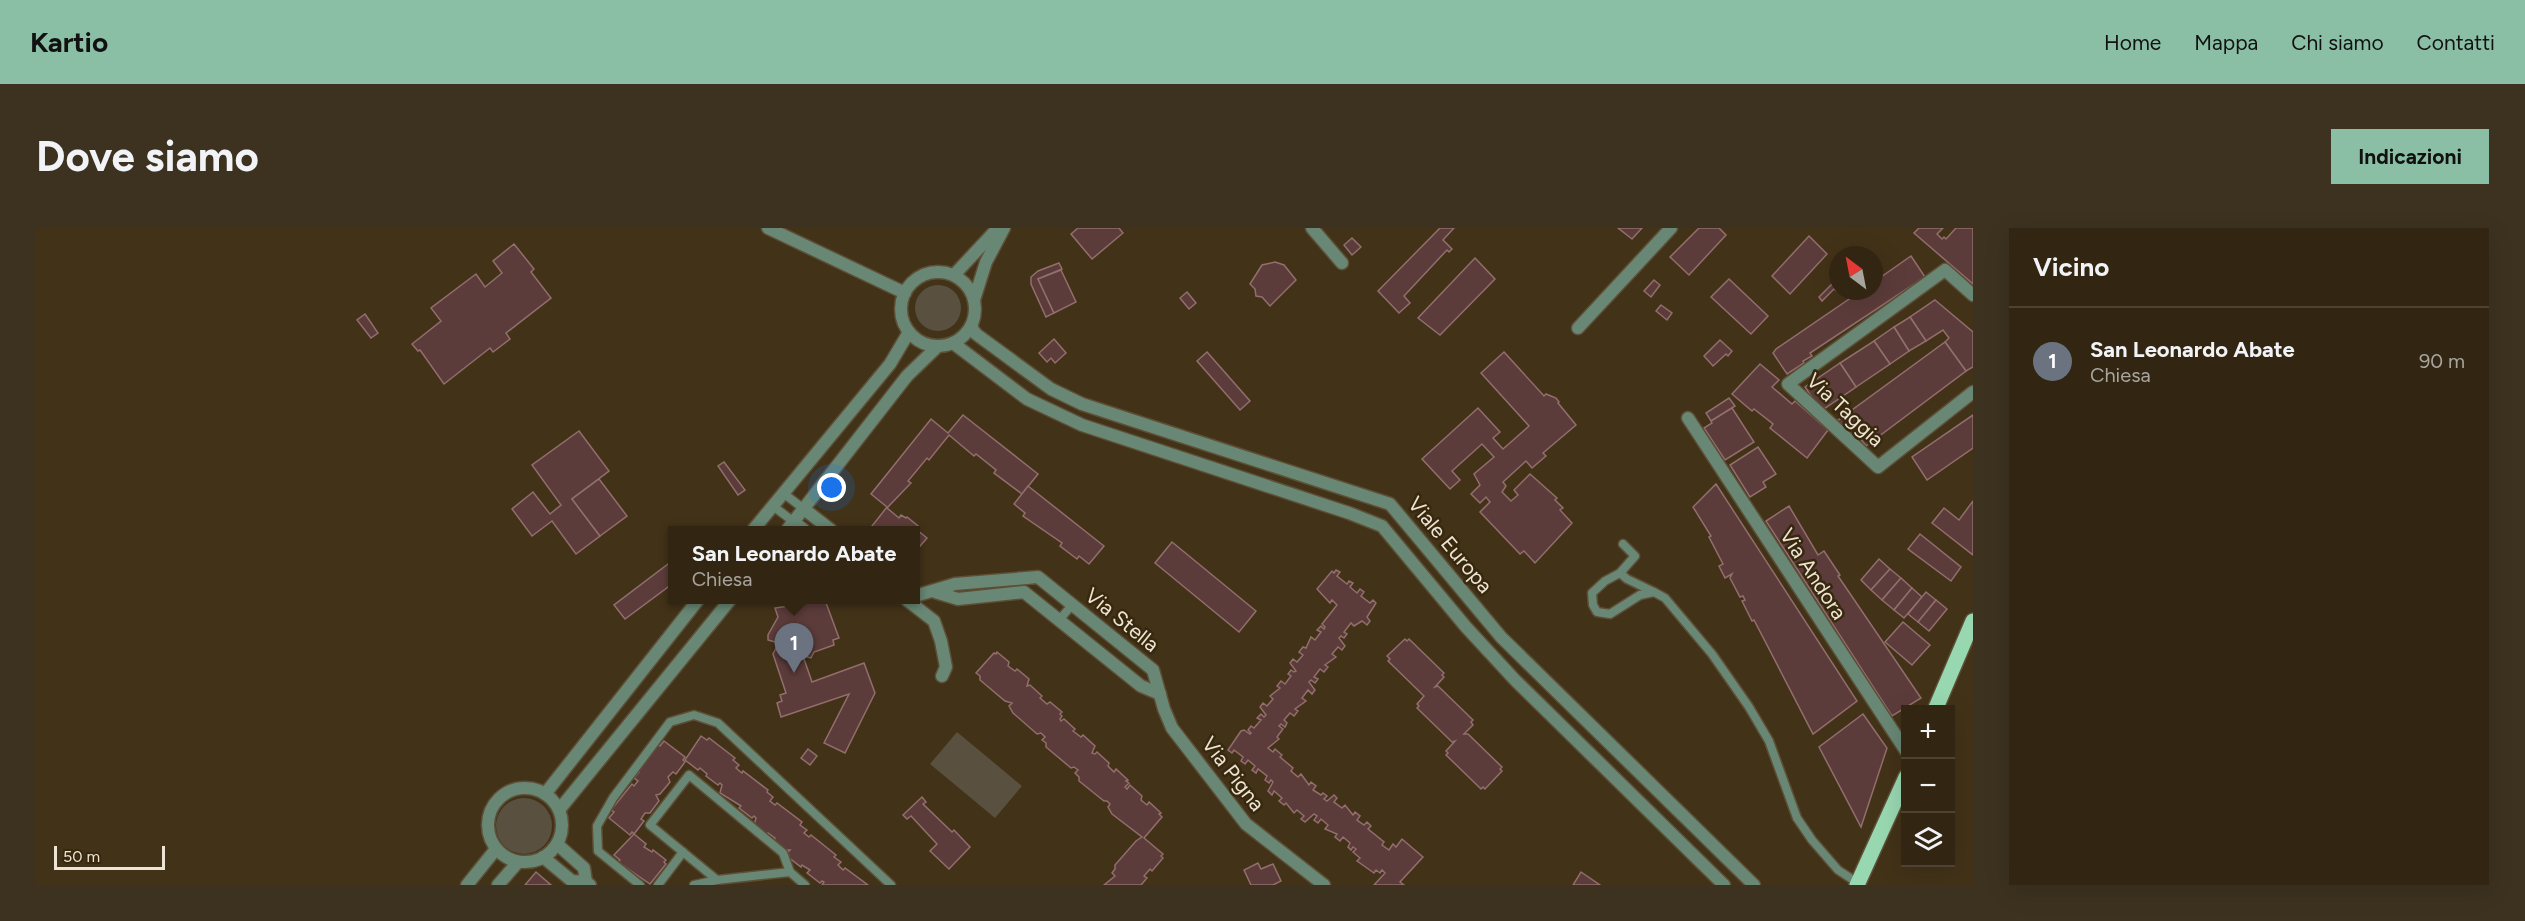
<!DOCTYPE html>
<html lang="it">
<head>
<meta charset="utf-8">
<style>
	body { margin:0; font-family:Figtree,sans-serif; background:#3d3220; color:#f1f3f6 }
	.controls { position:absolute; right:18px; bottom:18px; display:grid; overflow:hidden; border-radius:0px; box-shadow:0 6px 24px #0002 }
	.controls button { width:54px; height:54px; display:grid; place-items:center; padding:0; border:0; border-bottom:2px solid #4d4332; background:#322612; color:#f1f3f6; font:30px sans-serif }
	.compass { position:absolute; left:1793px; top:18px; width:54px; height:54px; border-radius:50%; background:#322612; box-shadow:0 6px 24px #0002; rotate:328deg }
	.scale { position:absolute; left:18px; bottom:15px; width:111px; box-sizing:border-box; padding-left:6px; border:3px solid #ede4d4; border-top:0; font-size:16px; line-height:21px; white-space:nowrap; color:#ede4d4; -webkit-text-stroke:4px #37280e; paint-order:stroke }
	.you { position:absolute; left:796px; top:260px; width:21px; height:21px; margin:-15px; border:4px solid #fff; border-radius:50%; background:#1a73e8; box-shadow:0 0 0 9px #1a73e833 }
	.badge { display:grid; place-items:center; width:39px; height:39px; border-radius:50%; background:#8abfa5; color:#fff; font-size:20px; font-weight:700 }
	.pin { position:absolute; translate:-50% -50px; filter:drop-shadow(0 2px 3px #0008) }
	.pin::after { content:''; position:absolute; top:32px; width:21px; height:18px; background:inherit; clip-path:polygon(0 0,100% 0,50% 100%) }
	.popup { position:absolute; left:632px; top:298px; width:252px; height:78px; box-sizing:border-box; display:grid; place-content:center; border-radius:0px; background:#322612; filter:drop-shadow(0 2px 4px #0005); font-size:20px; white-space:nowrap; color:#a8a59f }
	.popup b { font-size:22px; color:#f1f3f6 }
	.popup::after { content:''; position:absolute; left:50%; top:100%; margin-left:-12px; border:12px solid transparent; border-top-color:#322612 }
	.list { margin:0; padding:0; list-style:none }
	h2 { display:flex; justify-content:space-between; align-items:center; height:78px; margin:0; padding:0 24px; font-size:26px }
	h2 small { font-size:20px; font-weight:400; color:#a8a59f }
	.list li { display:grid; grid-template-columns:39px 1fr auto; gap:18px; align-items:center; box-sizing:border-box; height:108px; padding:0 24px; border-top:2px solid #4d4332 }
	.list b { display:block; font-size:22px; white-space:nowrap }
	.list p { margin:0; font-size:20px; white-space:nowrap; color:#a8a59f }
	.list em { font-size:20px; font-style:normal; color:#a8a59f }
	.icon { flex:none; width:33px; height:33px; fill:none; stroke:currentColor; stroke-width:2; stroke-linecap:round; stroke-linejoin:round }
	.map { position:relative; flex:none; width:1937px; height:657px; overflow:hidden; border-radius:0px }
	header { display:flex; align-items:center; gap:36px; box-sizing:border-box; height:84px; padding:0 30px; background:#8abfa5; color:#111 }
	header strong { font-size:28px }
	nav { display:flex; gap:33px; margin-inline-start:auto; font-size:21px }
	.intro { display:flex; align-items:center; justify-content:space-between; box-sizing:border-box; height:144px; padding:0 36px }
	h1 { margin:0; font-size:42px }
	.button { padding:15px 27px; border-radius:0px; background:#8abfa5; color:#111; font-size:21px; font-weight:700 }
	main { display:flex; gap:36px; padding:0 36px }
	aside { flex:1; background:#322612; border-radius:0px; box-shadow:0 6px 24px #0002 }
	.map>svg:first-child { display:block }
	.green { fill:#595040 }
	.building { fill:#5c3c3b; stroke:#926e6d; stroke-width:1.5 }
	.lines { fill:none; stroke-linecap:round; stroke-linejoin:round }
	.service-casing { stroke:#5d4e36; stroke-width:11 }
	.minor-casing { stroke:#5d4e36; stroke-width:15 }
	.tertiary-casing { stroke:#5d4e36; stroke-width:15 }
	.primary-casing { stroke:#5d4e36; stroke-width:18 }
	.service { stroke:#688774; stroke-width:8 }
	.minor { stroke:#688774; stroke-width:12 }
	.tertiary { stroke:#688774; stroke-width:12 }
	.primary { stroke:#98d8b1; stroke-width:15 }
	.labels { text-anchor:middle; stroke-width:5; stroke-linejoin:round; paint-order:stroke }
	.street-label { font-size:21px; fill:#ede4d4; stroke:#37280e }
</style>
</head>
<body>
<header>
<strong>Kartio</strong>
<nav><a>Home</a><a>Mappa</a><a>Chi siamo</a><a>Contatti</a></nav>
</header>
<div class="intro"><h1>Dove siamo</h1><a class="button">Indicazioni</a></div>
<main>
<div class="map">
<svg width="1937" height="657" viewBox="0 0 1937 657">
	<rect width="100%" height="100%" fill="#423218"/>
	<g class="green">
		<circle cx="902" cy="80" r="23"/>
		<polygon points="921,504 986,558 959,590 894,536"/>
		<circle cx="488" cy="598" r="28"/>
	</g>
	<g class="building">
		<polygon points="1042,0 1083,0 1087,5 1056,31 1035,6"/>
		<polygon points="1404,0 1418,0 1407,12 1416,21 1413,24 1411,22 1368,68 1374,75 1363,85 1342,63"/>
		<polygon points="1582,0 1606,0 1596,11"/>
		<polygon points="1663,0 1683,0 1690,7 1653,47 1634,29"/>
		<polygon points="1883,0 1907,0 1901,6 1906,11 1908,9 1910,11 1920,0 1937,0 1937,56 1878,5"/>
		<polygon points="1773,8 1791,26 1754,66 1736,48"/>
		<polygon points="1316,10 1325,19 1316,27 1308,17"/>
		<polygon points="478,16 498,41 495,44 515,70 470,105 474,111 457,124 454,120 408,156 384,122 382,123 376,116 405,93 395,80 440,46 449,59 466,45 457,33"/>
		<polygon points="1875,28 1889,49 1774,125 1776,128 1767,133 1768,135 1751,146 1737,125 1740,121 1825,63 1838,63 1838,54"/>
		<polygon points="1439,30 1459,51 1404,107 1382,90"/>
		<polygon points="1239,34 1248,37 1260,52 1234,78 1226,69 1220,68 1219,61 1214,56 1226,37"/>
		<polygon points="1023,35 1026,41 1002,51 1018,85 1010,89 995,56 995,49 1002,43"/>
		<polygon points="1025,42 1040,74 1018,85 1002,51"/>
		<polygon points="1693,51 1732,88 1715,106 1675,69"/>
		<polygon points="1618,52 1624,57 1615,69 1608,63"/>
		<polygon points="1797,55 1802,62 1801,63 1798,61 1786,73 1783,69"/>
		<polygon points="1151,64 1160,75 1153,81 1144,70"/>
		<polygon points="1899,72 1937,104 1937,139 1930,143 1909,114 1913,110 1907,102 1890,113 1874,89"/>
		<polygon points="1625,77 1636,85 1631,92 1620,83"/>
		<polygon points="329,86 342,105 335,110 321,92"/>
		<polygon points="1874,89 1890,113 1873,123 1858,99"/>
		<polygon points="1858,99 1873,123 1854,136 1838,113"/>
		<polygon points="1018,111 1030,125 1019,135 1015,130 1011,134 1003,125"/>
		<polygon points="1684,112 1696,123 1692,128 1690,126 1677,138 1668,128"/>
		<polygon points="1838,113 1854,136 1820,159 1804,135"/>
		<polygon points="1909,114 1930,143 1830,218 1821,206 1814,211 1801,193"/>
		<polygon points="1171,124 1214,173 1204,182 1161,133"/>
		<polygon points="1468,124 1508,168 1510,166 1520,170 1523,174 1522,175 1540,197 1507,225 1510,228 1496,240 1490,233 1467,254 1470,258 1466,264 1475,273 1482,267 1478,262 1494,246 1521,270 1519,272 1527,280 1524,282 1536,295 1499,335 1488,323 1484,326 1444,284 1454,274 1450,269 1444,275 1435,266 1444,257 1438,246 1458,229 1446,216 1416,243 1424,252 1414,261 1386,231 1442,180 1464,204 1457,210 1467,221 1493,198 1445,145"/>
		<polygon points="1804,135 1820,159 1785,183 1769,159"/>
		<polygon points="1724,136 1743,152 1736,159 1756,176 1759,173 1792,202 1771,230 1734,200 1737,196 1718,181 1716,183 1696,166"/>
		<polygon points="1693,170 1699,178 1675,193 1670,185"/>
		<polygon points="1696,180 1718,214 1689,232 1668,200 1676,195 1675,193"/>
		<polygon points="927,187 1002,246 986,266 958,245 960,242 940,226 938,228 913,207 893,232 891,230 872,253 875,255 851,280 863,290 865,287 870,290 871,289 882,298 880,301 891,310 879,324 879,302 842,302 836,298 851,279 835,266 895,191 912,205"/>
		<polygon points="1937,187 1937,220 1891,252 1876,229"/>
		<polygon points="543,203 573,243 536,271 564,308 540,326 516,293 496,308 476,281 497,264 514,286 525,277 496,237"/>
		<polygon points="1722,219 1740,246 1727,254 1730,259 1714,269 1694,237"/>
		<polygon points="688,234 709,262 702,267 682,238"/>
		<polygon points="563,251 591,288 564,308 536,271"/>
		<polygon points="1680,256 1821,473 1777,506 1718,392 1716,393 1706,373 1709,372 1707,368 1704,369 1694,350 1696,346 1689,350 1683,338 1687,336 1673,309 1675,308 1657,279"/>
		<polygon points="992,258 1068,318 1053,336 1043,328 1041,331 1024,318 1026,315 987,288 989,285 978,276"/>
		<polygon points="1937,273 1937,327 1896,295 1908,280 1923,292"/>
		<polygon points="1753,278 1782,327 1788,323 1804,347 1802,348 1885,470 1856,488 1730,293"/>
		<polygon points="1884,306 1925,339 1915,353 1872,321"/>
		<polygon points="1136,314 1220,383 1203,404 1119,335"/>
		<polygon points="1843,331 1854,341 1835,362 1825,352"/>
		<polygon points="636,333 636,356 589,391 578,377"/>
		<polygon points="1854,341 1865,350 1846,372 1835,362"/>
		<polygon points="1300,342 1304,344 1301,348 1311,356 1313,353 1317,355 1314,359 1321,365 1324,361 1328,364 1325,368 1334,375 1337,372 1340,375 1331,389 1334,393 1331,397 1326,393 1318,398 1315,395 1308,404 1311,406 1308,410 1305,408 1303,410 1309,418 1306,422 1302,419 1296,426 1300,429 1289,437 1292,439 1288,444 1284,441 1278,449 1282,451 1279,455 1275,452 1273,454 1279,462 1276,466 1272,462 1266,470 1270,473 1259,481 1262,483 1258,488 1254,485 1248,492 1251,495 1249,499 1245,496 1243,498 1247,501 1241,509 1243,511 1232,520 1237,524 1239,521 1246,527 1244,529 1257,540 1255,543 1262,549 1265,546 1273,557 1275,554 1280,558 1277,562 1285,567 1287,565 1291,568 1288,571 1291,573 1298,567 1301,570 1298,574 1306,580 1309,577 1317,587 1319,584 1324,588 1321,592 1328,597 1331,594 1335,598 1332,601 1348,614 1346,617 1353,622 1357,616 1360,619 1366,611 1387,629 1364,654 1368,657 1338,657 1349,645 1346,642 1344,645 1340,642 1338,645 1321,633 1324,630 1317,624 1320,621 1317,619 1315,622 1312,619 1314,615 1307,609 1304,613 1299,609 1301,606 1289,601 1292,597 1285,591 1282,595 1278,592 1281,588 1278,586 1269,594 1265,591 1268,588 1261,582 1258,585 1250,575 1248,577 1243,573 1246,570 1238,563 1236,567 1232,563 1237,554 1235,552 1233,555 1229,552 1231,548 1222,541 1220,545 1216,542 1219,538 1212,532 1209,536 1205,533 1207,529 1198,522 1196,525 1192,522 1205,503 1208,502 1214,506 1215,505 1212,502 1215,498 1218,500 1225,492 1221,490 1225,486 1228,489 1230,487 1224,479 1227,475 1231,478 1237,471 1234,468 1244,460 1241,458 1245,453 1249,456 1255,448 1252,446 1255,442 1258,444 1260,443 1254,435 1257,431 1261,434 1267,427 1263,424 1267,419 1270,420 1275,409 1279,412 1285,404 1281,402 1285,398 1288,401 1289,399 1286,396 1301,377 1296,372 1294,375 1281,361 1296,343 1298,345"/>
		<polygon points="1865,350 1876,360 1858,382 1846,372"/>
		<polygon points="1876,360 1886,369 1868,390 1858,382"/>
		<polygon points="1890,364 1900,372 1882,394 1872,386"/>
		<polygon points="768,372 789,372 803,410 797,412 798,417 778,424 775,430 767,428 776,454 828,435 839,465 809,525 788,515 813,466 745,489 741,475 746,473 744,467 750,465 737,426 741,418 739,414 732,412 732,407 742,389 739,380 760,377"/>
		<polygon points="1900,372 1911,381 1893,403 1882,394"/>
		<polygon points="1867,394 1894,417 1876,437 1849,414"/>
		<polygon points="1369,411 1371,413 1373,411 1408,445 1406,447 1408,449 1399,459 1402,458 1437,492 1435,494 1437,497 1428,506 1432,506 1466,539 1464,541 1466,543 1449,561 1447,559 1445,561 1410,527 1412,525 1410,523 1419,513 1416,514 1381,480 1383,478 1381,476 1388,468 1352,433 1354,431 1351,428"/>
		<polygon points="961,424 973,434 972,438 979,443 981,441 993,451 991,458 994,457 1006,468 1004,470 1011,476 1014,474 1026,484 1024,486 1026,488 1024,491 1025,493 1028,491 1039,501 1037,503 1045,509 1047,507 1059,518 1056,525 1059,526 1061,524 1073,535 1072,538 1078,544 1080,541 1092,552 1090,553 1093,555 1089,559 1091,561 1094,557 1106,568 1105,572 1111,577 1113,574 1125,585 1123,586 1126,589 1108,610 1127,626 1125,628 1127,630 1116,643 1114,641 1108,648 1111,650 1105,657 1068,657 1079,648 1076,645 1079,641 1079,637 1100,613 1106,609 1076,586 1072,579 1074,576 1071,573 1068,573 1043,553 1043,549 1039,545 1042,542 1038,539 1035,540 1010,519 1010,515 1006,512 1009,509 1005,505 1001,506 977,485 973,478 976,475 969,473 944,452 944,448 940,445 958,425 960,426"/>
		<polygon points="1827,486 1851,520 1825,599 1783,519"/>
		<polygon points="665,508 671,512 673,510 699,530 697,532 703,537 700,540 706,545 707,543 732,562 731,564 737,569 734,573 739,577 741,575 766,594 764,597 771,602 768,605 773,609 775,607 800,627 798,629 805,634 802,637 807,642 809,640 832,657 786,657 788,654 786,653 784,655 771,645 774,642 766,637 765,639 752,629 753,627 751,625 754,622 750,622 738,613 739,610 732,605 730,607 718,597 720,590 718,588 716,590 703,580 705,578 684,565 686,557 684,555 682,557 670,548 671,546 664,540 662,542 649,532"/>
		<polygon points="628,513 649,529 647,532 649,534 640,546 637,544 632,549 634,554 624,566 620,567 623,573 614,585 609,585 605,591 608,593 598,606 596,604 594,607 573,590 578,584 575,582 596,556 598,558 602,553 598,550 603,544 601,543 621,516 624,518"/>
		<polygon points="772,521 781,528 774,537 765,530"/>
		<polygon points="886,569 890,574 887,576 916,604 918,602 934,619 913,641 894,623 901,616 875,588 871,591 867,587"/>
		<polygon points="598,606 610,616 608,619 616,624 617,622 630,632 628,634 630,636 614,656 582,634 584,632 578,627"/>
		<polygon points="1222,635 1225,641 1237,636 1245,653 1237,657 1215,657 1208,642"/>
		<polygon points="500,644 515,657 489,657"/>
		<polygon points="1545,644 1564,657 1537,657"/>
	</g>
	<g class="lines">
		<defs>
			<g id="service">
				<polyline points="747,265 768,281"/>
				<polyline points="737,278 758,294"/>
				<polyline points="1587,316 1599,328 1584,345 1569,353 1556,365 1557,377 1561,384 1574,386 1604,367 1618,364 1629,370 1676,426 1713,479 1733,513 1761,590 1776,612 1802,642 1822,655"/>
				<polyline points="1584,345 1591,351 1618,364"/>
				<polyline points="1024,391 1036,377"/>
				<polyline points="754,644 681,652 614,597 653,547 747,625 754,644 769,657"/>
				<polyline points="604,657 562,623 561,598 577,570 634,494 658,487 682,495 855,657"/>
				<polyline points="622,657 647,624"/>
				<polyline points="658,657 681,652"/>
			</g>
			<g id="minor">
				<polyline points="1276,0 1306,35"/>
				<polyline points="1937,67 1909,42 1752,156 1842,239 1937,164"/>
				<polyline points="1542,100 1635,0"/>
				<polyline points="1652,190 1870,523"/>
				<polyline points="768,281 795,302"/>
				<polyline points="758,294 768,302"/>
				<polyline points="899,364 922,371 988,364 1105,458 1124,466"/>
				<polyline points="879,368 919,356 1002,349 1117,442 1128,481 1136,500 1210,596 1288,657"/>
				<polyline points="871,372 898,393 905,413 910,439 906,448"/>
				<polyline points="521,616 548,640 550,654"/>
				<polyline points="507,629 536,653 550,654 554,657"/>
			</g>
			<g id="tertiary">
				<polyline points="732,0 869,65"/>
				<circle cx="902" cy="81" r="37"/>
				<polyline points="918,47 962,0"/>
				<polyline points="938,72 950,34 968,0"/>
				<polyline points="935,99 940,106 1015,161 1046,176 1354,276 1465,409 1718,657"/>
				<polyline points="917,115 991,171 1046,197 1313,285 1346,298 1430,399 1479,452 1688,657"/>
				<polyline points="717,302 854,136 873,104"/>
				<polyline points="751,302 871,148 902,118"/>
				<circle cx="489" cy="597" r="37"/>
				<polyline points="509,566 662,372"/>
				<polyline points="523,582 694,372"/>
				<polyline points="431,657 460,621"/>
				<polyline points="462,657 482,634"/>
			</g>
			<g id="primary">
				<polyline points="1899,482 1937,393"/>
				<polyline points="1821,657 1870,549"/>
			</g>
		</defs>
		<use href="#service" class="service-casing"/>
		<use href="#minor" class="minor-casing"/>
		<use href="#tertiary" class="tertiary-casing"/>
		<use href="#primary" class="primary-casing"/>
		<use href="#service" class="service"/>
		<use href="#minor" class="minor"/>
		<use href="#tertiary" class="tertiary"/>
		<use href="#primary" class="primary"/>
	</g>
	<g class="labels">
		<g class="street-label">
			<text transform="translate(1809 182) rotate(43)" y="7">Via Taggia</text>
			<text transform="translate(1414 317) rotate(50)" y="7">Viale Europa</text>
			<text transform="translate(1777 346) rotate(57)" y="7">Via Andora</text>
			<text transform="translate(1086 392) rotate(39)" y="7">Via Stella</text>
			<text transform="translate(1197 546) rotate(52)" y="7">Via Pigna</text>
		</g>
	</g>
</svg>
<div class="controls">
<button>+</button>
<button>−</button>
<button><svg class="icon" aria-label="layers" viewBox="0 0 24 24"><path d="M12 4l9 5-9 5-9-5zM3 14l9 5 9-5"/></svg></button>
</div>
<svg class="compass" viewBox="-18 -18 36 36"><path d="M0-13l5 13h-10z" fill="#e53935"/><path d="M0 13l5-13h-10z" fill="#a8a59f"/></svg>
<div class="scale">50 m</div>
<div class="you"></div>
<div class="pin badge" style="left:758px;top:445px;background:#6b7280">1</div>
<div class="popup"><b>San Leonardo Abate</b>Chiesa</div>
</div>
<aside>
<h2>Vicino<small></small></h2>
<ul class="list">
<li><span class="badge" style="background:#6b7280">1</span><div><b>San Leonardo Abate</b><p>Chiesa</p></div><em>90 m</em></li>
</ul>
</aside>
</main>
</body>
</html>
